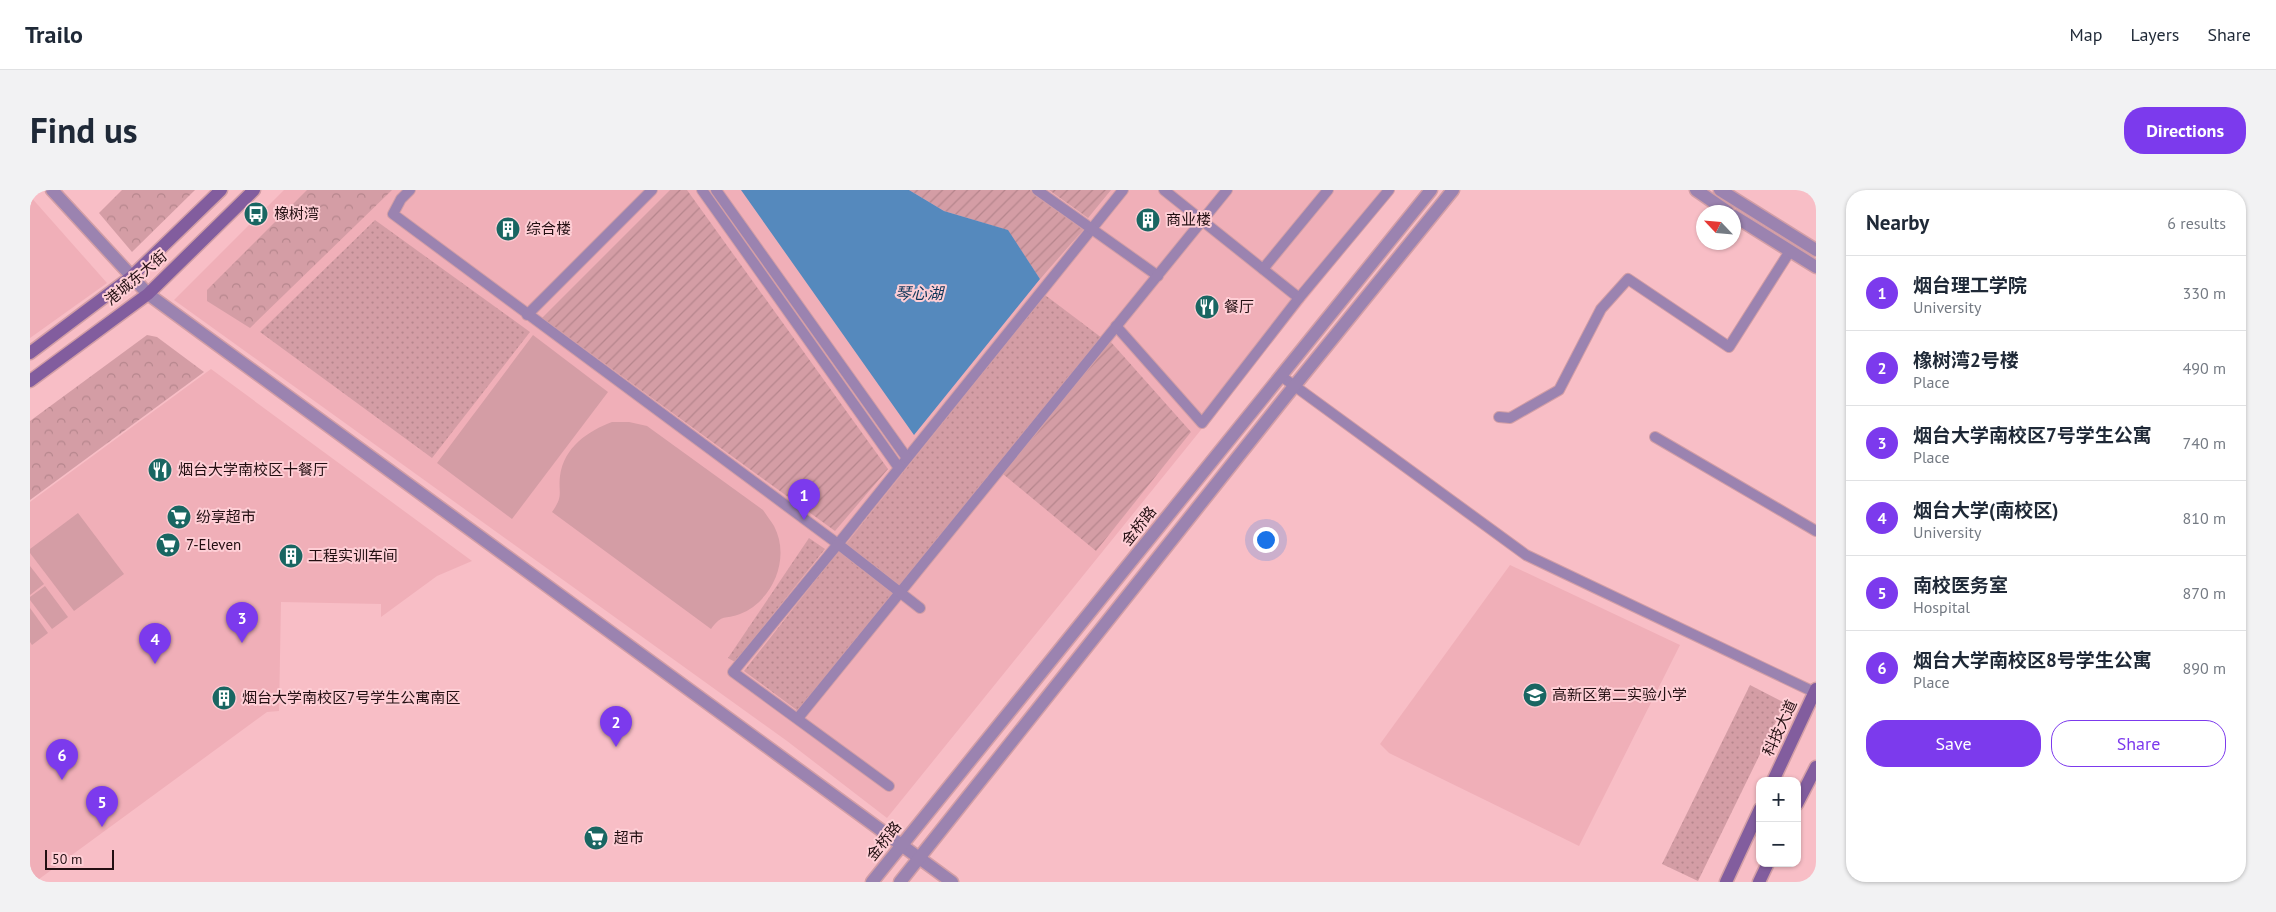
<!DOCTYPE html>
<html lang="en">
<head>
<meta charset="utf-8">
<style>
	body { margin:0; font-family:"PT Sans","Noto Sans SC",sans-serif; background:#f2f2f3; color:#1f2937 }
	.controls { position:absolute; right:15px; bottom:15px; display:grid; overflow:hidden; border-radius:10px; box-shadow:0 1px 4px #0004 }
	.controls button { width:45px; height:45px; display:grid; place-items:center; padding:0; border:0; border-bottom:1px solid #e0e1e3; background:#fff; color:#1f2937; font:25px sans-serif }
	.compass { position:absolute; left:1666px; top:15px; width:45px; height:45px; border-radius:50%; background:#fff; box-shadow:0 1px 4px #0004; rotate:296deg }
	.scale { position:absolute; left:15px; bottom:12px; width:69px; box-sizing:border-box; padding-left:5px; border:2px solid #230f12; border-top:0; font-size:14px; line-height:18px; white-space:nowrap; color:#230f12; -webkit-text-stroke:4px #feced5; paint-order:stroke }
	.you { position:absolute; left:1235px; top:349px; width:18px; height:18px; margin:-12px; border:4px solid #fff; border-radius:50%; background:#1a73e8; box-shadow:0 0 0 8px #1a73e833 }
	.badge { display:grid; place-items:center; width:32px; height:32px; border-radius:50%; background:#7c3aed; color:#fff; font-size:16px; font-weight:700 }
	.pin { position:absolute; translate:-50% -41px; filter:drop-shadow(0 1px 2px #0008) }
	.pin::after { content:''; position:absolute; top:26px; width:18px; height:15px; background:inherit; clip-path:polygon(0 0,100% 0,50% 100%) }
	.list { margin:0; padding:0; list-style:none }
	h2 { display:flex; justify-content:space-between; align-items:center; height:65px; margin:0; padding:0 20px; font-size:21px }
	h2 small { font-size:16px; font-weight:400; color:#747a83 }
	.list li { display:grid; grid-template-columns:32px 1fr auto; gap:15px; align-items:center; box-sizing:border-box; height:75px; padding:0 20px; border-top:1px solid #e0e1e3 }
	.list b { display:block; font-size:19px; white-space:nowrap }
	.list p { margin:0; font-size:16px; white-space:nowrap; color:#747a83 }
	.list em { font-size:16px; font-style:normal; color:#747a83 }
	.actions { display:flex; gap:10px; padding:15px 20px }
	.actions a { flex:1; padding:11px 0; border:1px solid #7c3aed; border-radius:20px; text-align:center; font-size:18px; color:#7c3aed }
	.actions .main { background:#7c3aed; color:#fff }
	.map { position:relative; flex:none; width:1786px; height:692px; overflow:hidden; border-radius:20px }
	header { display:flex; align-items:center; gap:30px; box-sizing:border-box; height:70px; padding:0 25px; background:#fff; border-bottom:1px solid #e0e1e3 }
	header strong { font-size:24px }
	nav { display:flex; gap:28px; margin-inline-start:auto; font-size:18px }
	.intro { display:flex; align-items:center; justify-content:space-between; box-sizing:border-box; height:120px; padding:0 30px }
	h1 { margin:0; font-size:35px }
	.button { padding:12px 22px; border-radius:20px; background:#7c3aed; color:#fff; font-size:18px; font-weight:700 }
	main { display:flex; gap:30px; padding:0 30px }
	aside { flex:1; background:#fff; border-radius:20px; box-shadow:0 1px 4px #0004 }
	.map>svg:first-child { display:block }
	.built { fill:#f0afb8 }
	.grass { fill:url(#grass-dots) }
	.forest { fill:url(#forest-crowns) }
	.garden { fill:url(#garden-furrows) }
	.pitch { fill:#d49da5 }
	.water { fill:#5589bd }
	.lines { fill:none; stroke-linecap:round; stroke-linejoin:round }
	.minor-casing { stroke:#d29ea6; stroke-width:12 }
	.tertiary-casing { stroke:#d29ea6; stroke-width:15 }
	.secondary-casing { stroke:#d29ea6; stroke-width:15 }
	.minor { stroke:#9b83b0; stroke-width:10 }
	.tertiary { stroke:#9b83b0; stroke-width:12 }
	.secondary { stroke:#825d9e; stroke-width:12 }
	.labels { text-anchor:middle; stroke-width:4; stroke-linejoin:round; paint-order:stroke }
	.poi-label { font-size:15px; fill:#230f12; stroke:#feced5; text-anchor:start }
	.street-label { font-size:15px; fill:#230f12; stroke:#feced5 }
	.water-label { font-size:16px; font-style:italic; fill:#0d3558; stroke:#feced5 }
</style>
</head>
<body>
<header>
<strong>Trailo</strong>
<nav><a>Map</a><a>Layers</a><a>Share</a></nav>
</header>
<div class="intro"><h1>Find us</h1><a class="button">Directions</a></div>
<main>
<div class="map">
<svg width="1786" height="692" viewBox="0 0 1786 692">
	<defs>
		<pattern id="grass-dots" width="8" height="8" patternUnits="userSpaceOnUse" patternTransform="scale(1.25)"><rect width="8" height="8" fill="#d49da5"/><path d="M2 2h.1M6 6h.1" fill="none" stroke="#b6868d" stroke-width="1.8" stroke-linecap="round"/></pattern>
		<pattern id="forest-crowns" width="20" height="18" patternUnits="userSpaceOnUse" patternTransform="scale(1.25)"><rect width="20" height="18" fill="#d49da5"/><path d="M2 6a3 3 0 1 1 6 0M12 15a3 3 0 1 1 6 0" fill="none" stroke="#b6868d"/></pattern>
		<pattern id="garden-furrows" width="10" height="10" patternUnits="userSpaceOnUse" patternTransform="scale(1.25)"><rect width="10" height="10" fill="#d49da5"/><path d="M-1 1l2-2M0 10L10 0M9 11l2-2" fill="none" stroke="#b6868d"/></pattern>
	</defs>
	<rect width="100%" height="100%" fill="#f8bec6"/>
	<g class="built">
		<polygon points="254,0 1365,0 857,628 757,551 144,110"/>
		<polygon points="0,6 77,93 0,148"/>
		<polygon points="181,179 442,371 407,386 351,427 351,414 251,412 249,521 237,522 5,692 0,692 0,312"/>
		<polygon points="1480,375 1650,455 1549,656 1359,563 1350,554"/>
	</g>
	<g class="grass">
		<polygon points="345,30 500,142 402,268 230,142"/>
		<polygon points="1015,105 1072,148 871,396 816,354"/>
		<polygon points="779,348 795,359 705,472 698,468"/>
		<polygon points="810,359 866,404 768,521 714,481"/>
		<polygon points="1720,495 1755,513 1668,691 1632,674"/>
	</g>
	<g class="forest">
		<polygon points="92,0 165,0 102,62 69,23"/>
		<polygon points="277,0 362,0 220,138 177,111 177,100"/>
		<polygon points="117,145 127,147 174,182 0,310 0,231"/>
	</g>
	<g class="garden">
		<polygon points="640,0 657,0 858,279 805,341 512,128"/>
		<polygon points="879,0 1000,0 1054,39 1010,89 977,40 914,21"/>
		<polygon points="1019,0 1081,0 1058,28"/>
		<polygon points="1080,151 1161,242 1066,361 973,284"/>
	</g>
	<g class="pitch">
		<polygon points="503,145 578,202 482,329 407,273"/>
		<path d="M582,232H599L617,236L733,320C737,326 741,331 744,336C761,368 743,411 710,424C694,430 693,423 681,439L522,322C534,305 528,304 530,286C534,257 558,241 582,232Z"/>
		<polygon points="48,323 94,384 44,421 0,363 0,359"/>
		<polygon points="0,376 14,394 0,405"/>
		<polygon points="15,396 38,427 22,439 0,410 0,407"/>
		<polygon points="0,418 18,443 2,455 0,452"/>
	</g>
	<polygon class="water" points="711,0 879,0 914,21 978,40 1010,89 884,245"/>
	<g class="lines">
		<defs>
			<g id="minor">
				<polyline points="380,0 371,9 363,24 808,354 1093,0"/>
				<polyline points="672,0 869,278"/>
				<polyline points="686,0 877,268"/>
				<polyline points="1007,0 1128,86"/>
				<polyline points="1134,0 1269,108"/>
				<polyline points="1233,79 1298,0"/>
				<polyline points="497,125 622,0"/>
				<polyline points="1086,136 1172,233 1269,108 1359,0"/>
				<polyline points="1251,186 1496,365 1784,502"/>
				<polyline points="1469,227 1480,228 1529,200 1571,119 1598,89 1699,157 1760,61"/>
				<polyline points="1625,247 1786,341"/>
				<polyline points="768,528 1197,0"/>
				<polyline points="859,596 703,482 808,354 890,418"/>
			</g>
			<g id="tertiary">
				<polyline points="22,0 118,104 922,692"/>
				<polyline points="1666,0 1698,22"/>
				<polyline points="1690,0 1786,60"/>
				<polyline points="1704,26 1786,77"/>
				<polyline points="842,692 1401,0"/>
				<polyline points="870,692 1257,205 1423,0"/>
			</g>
			<g id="secondary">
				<polyline points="0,163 101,87 191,0"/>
				<polyline points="0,191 118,104 224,0"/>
				<polyline points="1743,591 1786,499"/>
				<polyline points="1767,614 1786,577"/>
				<polyline points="1696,692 1730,619"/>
				<polyline points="1729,692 1738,673"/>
			</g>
		</defs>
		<use href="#minor" class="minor-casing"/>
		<use href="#tertiary" class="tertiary-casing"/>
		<use href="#secondary" class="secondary-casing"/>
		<use href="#minor" class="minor"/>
		<use href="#tertiary" class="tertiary"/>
		<use href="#secondary" class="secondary"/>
	</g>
	<defs>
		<symbol id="bus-disc" viewBox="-11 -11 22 22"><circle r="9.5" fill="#196662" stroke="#feced5"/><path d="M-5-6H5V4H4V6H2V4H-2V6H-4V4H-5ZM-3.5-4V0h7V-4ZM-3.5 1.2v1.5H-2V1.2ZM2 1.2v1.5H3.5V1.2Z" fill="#fff"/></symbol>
		<symbol id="building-disc" viewBox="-11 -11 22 22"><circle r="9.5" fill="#196662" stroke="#feced5"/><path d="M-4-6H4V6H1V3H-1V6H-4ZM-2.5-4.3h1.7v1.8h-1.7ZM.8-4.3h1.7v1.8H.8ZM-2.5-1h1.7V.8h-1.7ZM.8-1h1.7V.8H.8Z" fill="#fff"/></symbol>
		<symbol id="restaurant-disc" viewBox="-11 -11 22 22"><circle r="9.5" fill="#196662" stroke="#feced5"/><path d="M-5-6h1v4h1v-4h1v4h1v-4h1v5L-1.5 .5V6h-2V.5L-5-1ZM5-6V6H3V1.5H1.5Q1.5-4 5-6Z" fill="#fff"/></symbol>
		<symbol id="supermarket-disc" viewBox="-11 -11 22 22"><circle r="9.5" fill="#196662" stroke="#feced5"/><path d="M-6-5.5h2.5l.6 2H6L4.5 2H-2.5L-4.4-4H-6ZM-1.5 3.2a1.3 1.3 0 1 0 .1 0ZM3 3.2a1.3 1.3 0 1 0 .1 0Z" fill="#fff"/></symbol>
		<symbol id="school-disc" viewBox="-11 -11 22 22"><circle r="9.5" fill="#196662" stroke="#feced5"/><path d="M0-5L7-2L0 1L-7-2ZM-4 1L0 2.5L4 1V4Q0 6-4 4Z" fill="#fff"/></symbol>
	</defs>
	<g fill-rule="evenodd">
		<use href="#bus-disc" x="212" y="10" width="28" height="28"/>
		<use href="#building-disc" x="1104" y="16" width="28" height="28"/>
		<use href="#building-disc" x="464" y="25" width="28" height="28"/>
		<use href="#restaurant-disc" x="1163" y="103" width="28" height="28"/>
		<use href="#restaurant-disc" x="116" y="266" width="28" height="28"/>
		<use href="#supermarket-disc" x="135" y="313" width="28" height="28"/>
		<use href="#supermarket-disc" x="124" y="341" width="28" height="28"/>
		<use href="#building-disc" x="247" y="352" width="28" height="28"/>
		<use href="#school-disc" x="1491" y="491" width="28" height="28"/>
		<use href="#building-disc" x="180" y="494" width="28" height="28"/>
		<use href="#supermarket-disc" x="552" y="634" width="28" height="28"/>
	</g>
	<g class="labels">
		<g class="poi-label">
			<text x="244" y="29">橡树湾</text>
			<text x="1136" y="35">商业楼</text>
			<text x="496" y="44">综合楼</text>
			<text x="1194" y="122">餐厅</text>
			<text x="148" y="285">烟台大学南校区十餐厅</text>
			<text x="166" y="332">纷享超市</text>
			<text x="156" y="360">7-Eleven</text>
			<text x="278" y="371">工程实训车间</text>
			<text x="1522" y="510">高新区第二实验小学</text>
			<text x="212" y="513">烟台大学南校区7号学生公寓南区</text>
			<text x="584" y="653">超市</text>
		</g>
		<g class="street-label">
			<text transform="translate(106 88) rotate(-40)" y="5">港城东大街</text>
			<text transform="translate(1109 336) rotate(-51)" y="5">金桥路</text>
			<text transform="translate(1750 538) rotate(-65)" y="5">科技大道</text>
			<text transform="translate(854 651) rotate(-51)" y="5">金桥路</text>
		</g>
		<g class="water-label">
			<text x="889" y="109">琴心湖</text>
		</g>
	</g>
</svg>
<div class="controls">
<button>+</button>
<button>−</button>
</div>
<svg class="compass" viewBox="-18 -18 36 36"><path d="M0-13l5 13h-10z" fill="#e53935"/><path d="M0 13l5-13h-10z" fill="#747a83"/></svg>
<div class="scale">50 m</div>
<div class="you"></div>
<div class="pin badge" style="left:774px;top:330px">1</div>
<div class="pin badge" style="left:586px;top:557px">2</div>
<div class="pin badge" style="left:212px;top:453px">3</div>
<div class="pin badge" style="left:125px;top:474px">4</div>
<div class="pin badge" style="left:72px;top:637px">5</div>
<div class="pin badge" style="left:32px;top:590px">6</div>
</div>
<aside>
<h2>Nearby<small>6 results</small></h2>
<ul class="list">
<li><span class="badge">1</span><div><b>烟台理工学院</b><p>University</p></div><em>330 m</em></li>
<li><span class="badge">2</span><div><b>橡树湾2号楼</b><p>Place</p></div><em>490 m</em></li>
<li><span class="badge">3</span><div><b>烟台大学南校区7号学生公寓</b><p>Place</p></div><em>740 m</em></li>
<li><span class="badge">4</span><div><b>烟台大学(南校区)</b><p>University</p></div><em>810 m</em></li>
<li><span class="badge">5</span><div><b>南校医务室</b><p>Hospital</p></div><em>870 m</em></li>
<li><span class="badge">6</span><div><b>烟台大学南校区8号学生公寓</b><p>Place</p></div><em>890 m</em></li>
</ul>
<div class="actions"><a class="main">Save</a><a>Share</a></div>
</aside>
</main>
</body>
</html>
